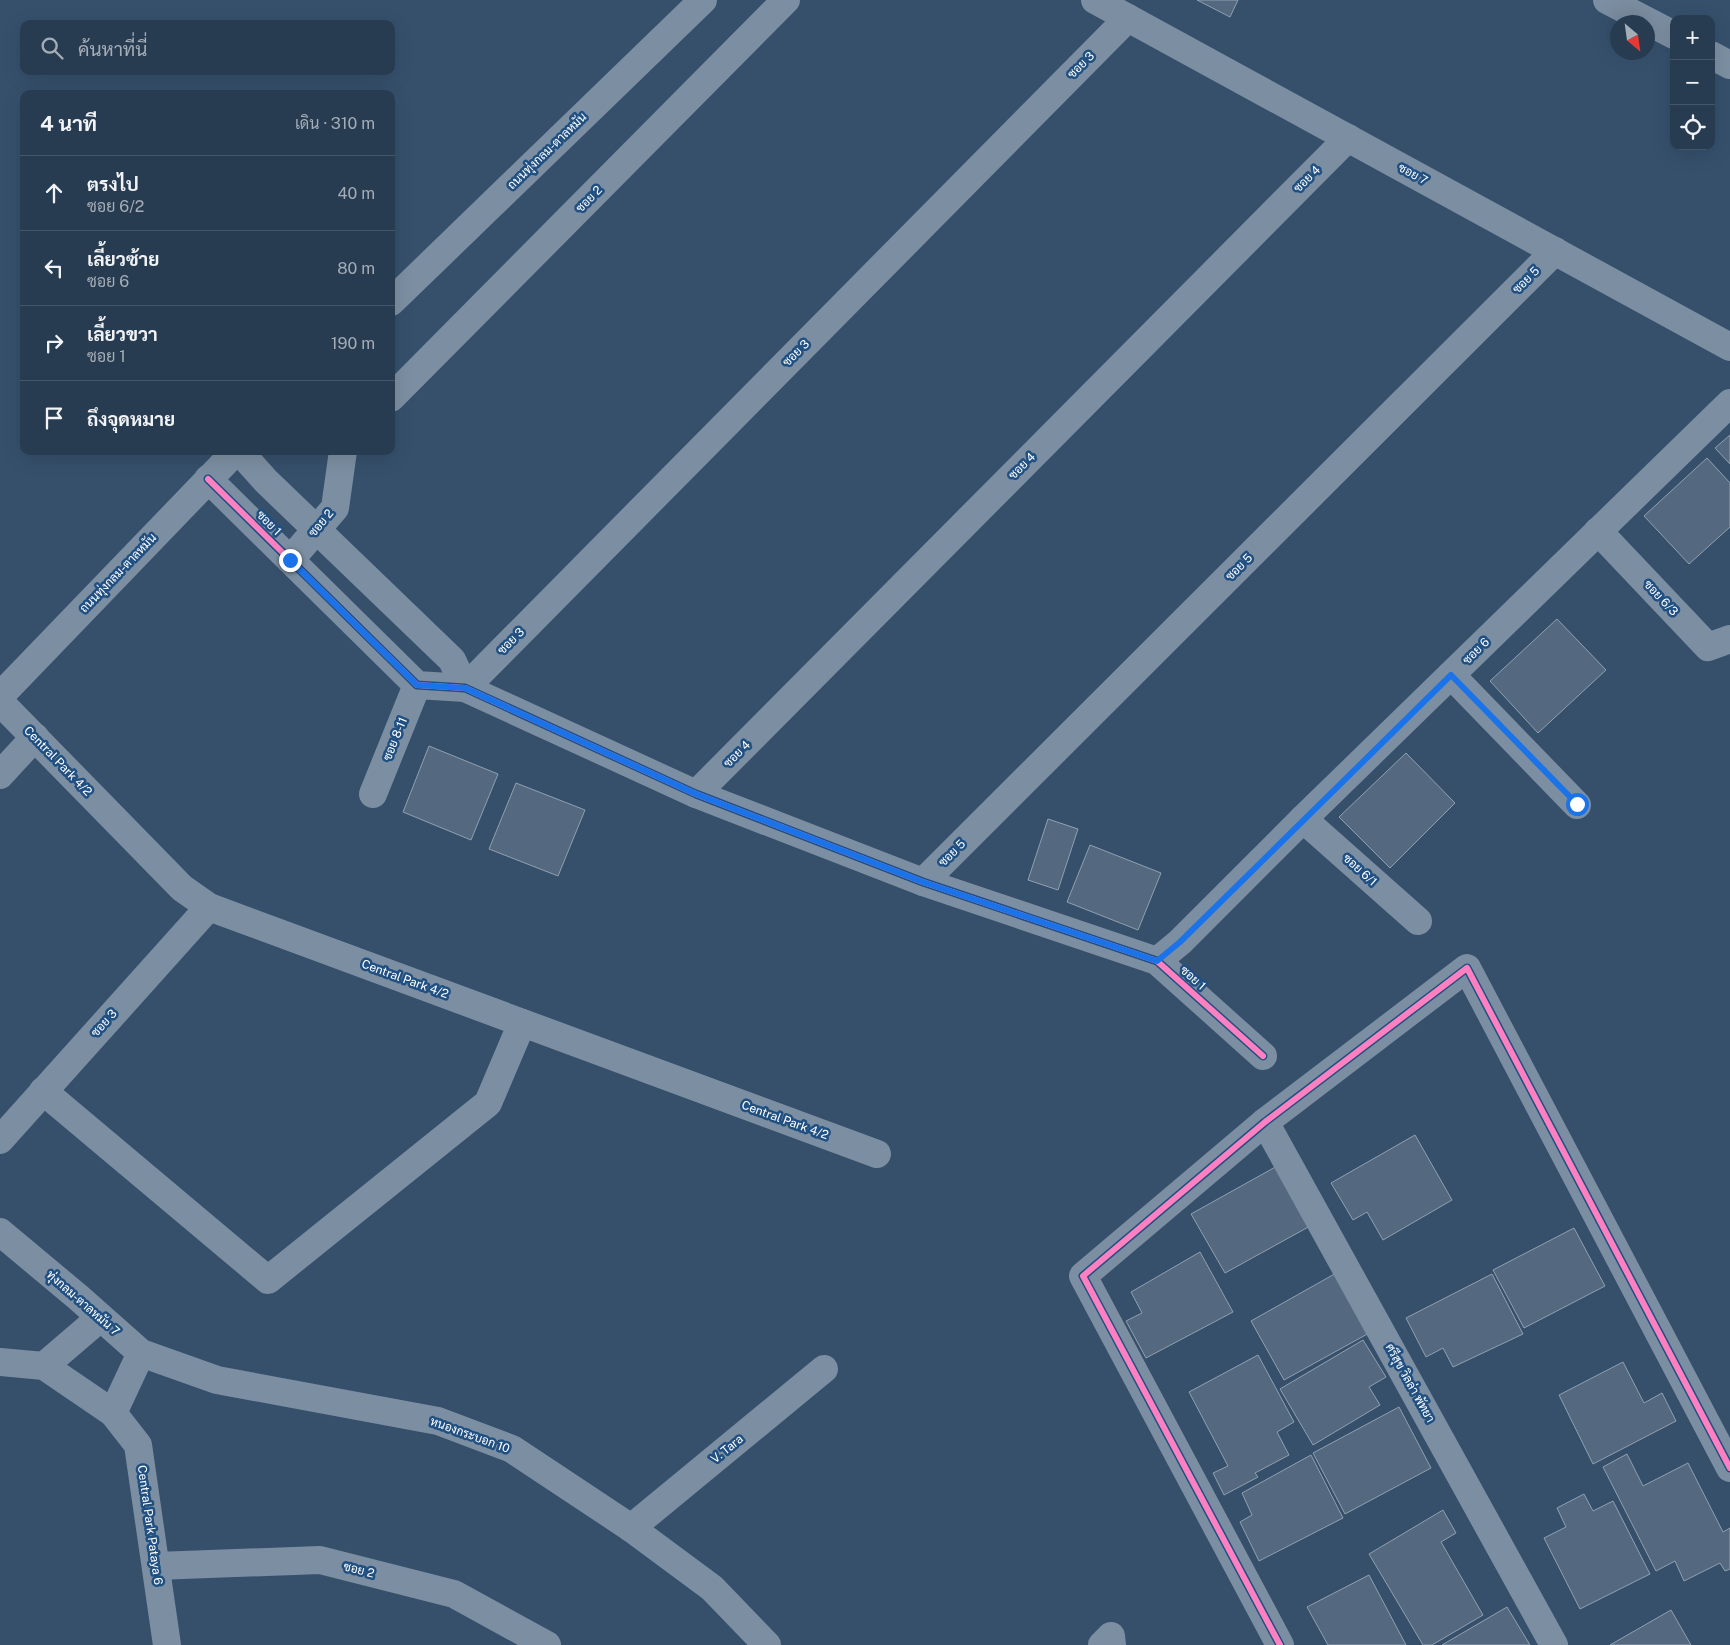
<!DOCTYPE html>
<html lang="th">
<head>
<meta charset="utf-8">
<style>
	body { margin:0; font-family:"Public Sans",Sarabun,sans-serif; background:#304358; color:#f1f3f6 }
	.controls { position:absolute; right:15px; top:15px; display:grid; overflow:hidden; border-radius:10px; box-shadow:0 5px 20px #0002 }
	.controls button { width:45px; height:45px; display:grid; place-items:center; padding:0; border:0; border-bottom:1px solid #445668; background:#283c51; color:#f1f3f6; font:25px sans-serif }
	.compass { position:absolute; left:1610px; top:15px; width:45px; height:45px; border-radius:50%; background:#283c51; box-shadow:0 5px 20px #0002; rotate:151deg }
	.stop { position:absolute; width:15px; height:15px; margin:-11px; border:4px solid #1a73e8; border-radius:50%; background:#fff }
	.stop.end { background:#1a73e8; border-color:#fff; box-shadow:0 1px 5px #0008 }
	.list { margin:0; padding:0; list-style:none }
	h2 { display:flex; justify-content:space-between; align-items:center; height:65px; margin:0; padding:0 20px; font-size:21px }
	h2 small { font-size:16px; font-weight:400; color:#a5adb7 }
	.list li { display:grid; grid-template-columns:32px 1fr auto; gap:15px; align-items:center; box-sizing:border-box; height:75px; padding:0 20px; border-top:1px solid #445668 }
	.list b { display:block; font-size:19px; white-space:nowrap }
	.list p { margin:0; font-size:16px; white-space:nowrap; color:#a5adb7 }
	.list em { font-size:16px; font-style:normal; color:#a5adb7 }
	.icon { flex:none; width:28px; height:28px; fill:none; stroke:currentColor; stroke-width:2; stroke-linecap:round; stroke-linejoin:round }
	.map { position:relative; flex:none; width:1730px; height:1645px; overflow:hidden }
	.search { position:absolute; background:#283c51; box-shadow:0 5px 20px #0002; left:20px; top:20px; width:375px; height:55px; display:flex; align-items:center; gap:12px; box-sizing:border-box; padding:0 18px; border-radius:10px; color:#a5adb7; font-size:19px }
	.panel { position:absolute; background:#283c51; box-shadow:0 5px 20px #0002; left:20px; top:90px; width:375px; height:365px; border-radius:10px }
	.map>svg:first-child { display:block }
	.building { fill:#54697f; stroke:#90a0b0 }
	.lines { fill:none; stroke-linecap:round; stroke-linejoin:round }
	.minor { stroke:#7c8fa2; stroke-width:28 }
	.cycleway-casing { stroke:#204f82; stroke-width:9 }
	.cycleway { stroke:#ff80c0; stroke-width:6 }
	.route { stroke:#1a73e8; stroke-width:6 }
	.labels { text-anchor:middle; stroke-width:5; stroke-linejoin:round; paint-order:stroke }
	.street-label { font-size:12px; fill:#fff; stroke:#204f82 }
</style>
</head>
<body>
<div class="map">
<svg width="1730" height="1645" viewBox="0 0 1730 1645">
	<rect width="100%" height="100%" fill="#36506c"/>
	<g class="building">
		<polygon points="1197,0 1238,0 1230,17"/>
		<polygon points="1730,435 1730,464 1715,448"/>
		<polygon points="1707,458 1730,483 1730,527 1689,564 1644,516"/>
		<polygon points="1557,619 1606,670 1538,733 1490,681"/>
		<polygon points="429,746 498,774 471,840 403,812"/>
		<polygon points="1406,753 1455,803 1390,868 1339,817"/>
		<polygon points="516,783 585,810 558,876 489,849"/>
		<polygon points="1048,819 1078,829 1058,890 1028,880"/>
		<polygon points="1090,845 1161,873 1138,930 1067,902"/>
		<polygon points="1415,1135 1452,1200 1383,1240 1367,1212 1353,1220 1331,1183"/>
		<polygon points="1279,1165 1312,1225 1225,1273 1191,1214"/>
		<polygon points="1574,1228 1605,1286 1524,1328 1493,1270"/>
		<polygon points="1200,1252 1233,1312 1146,1358 1126,1321 1142,1313 1131,1292"/>
		<polygon points="1338,1272 1371,1332 1284,1380 1251,1321"/>
		<polygon points="1492,1274 1523,1334 1453,1367 1443,1348 1426,1357 1406,1318"/>
		<polygon points="1363,1340 1386,1377 1369,1387 1380,1405 1313,1445 1280,1389"/>
		<polygon points="1258,1355 1294,1422 1277,1432 1289,1455 1255,1473 1258,1477 1224,1495 1213,1473 1228,1466 1189,1392"/>
		<polygon points="1623,1362 1644,1403 1662,1393 1676,1421 1593,1464 1559,1395"/>
		<polygon points="1399,1407 1431,1468 1345,1514 1313,1453"/>
		<polygon points="1627,1454 1643,1486 1688,1463 1723,1532 1730,1528 1730,1569 1725,1571 1720,1563 1684,1581 1675,1561 1656,1571 1603,1467"/>
		<polygon points="1311,1455 1343,1518 1259,1561 1240,1522 1252,1515 1242,1493"/>
		<polygon points="1584,1494 1593,1511 1613,1501 1650,1574 1580,1609 1544,1538 1566,1527 1557,1508"/>
		<polygon points="1443,1510 1456,1533 1441,1542 1483,1615 1432,1645 1423,1645 1369,1554"/>
		<polygon points="1369,1575 1406,1645 1328,1645 1307,1607"/>
		<polygon points="1507,1607 1530,1645 1442,1645"/>
		<polygon points="1671,1610 1691,1645 1610,1645"/>
	</g>
	<g class="lines">
		<g class="minor">
			<polyline points="1095,0 1730,347"/>
			<polyline points="1607,0 1674,35"/>
			<polyline points="1711,55 1730,65"/>
			<polyline points="391,302 703,0"/>
			<polyline points="391,398 786,0"/>
			<polyline points="239,451 266,481 452,660 465,688"/>
			<polyline points="208,479 417,685 465,688 696,794 923,882 1157,961 1263,1056"/>
			<polyline points="1598,531 1708,647 1730,639"/>
			<polyline points="290,560 335,508 343,451"/>
			<polyline points="1451,675 1577,805"/>
			<polyline points="465,688 1128,18"/>
			<polyline points="0,696 236,451"/>
			<polyline points="0,702 182,888 209,907 877,1154"/>
			<polyline points="0,775 35,737"/>
			<polyline points="373,794 417,685"/>
			<polyline points="696,794 1348,138"/>
			<polyline points="1303,819 1418,921"/>
			<polyline points="923,882 1555,251"/>
			<polyline points="1157,961 1180,942 1303,819 1730,403"/>
			<polyline points="43,1091 268,1280 488,1103 522,1023"/>
			<polyline points="1265,1122 1554,1645"/>
			<polyline points="0,1140 209,907"/>
			<polyline points="0,1232 79,1298 141,1353 217,1380 438,1421 512,1449 631,1528 712,1588 767,1645"/>
			<polyline points="0,1362 44,1366 113,1413 138,1445 167,1645"/>
			<polyline points="44,1366 100,1318"/>
			<polyline points="113,1413 141,1353"/>
			<polyline points="631,1528 824,1369"/>
			<polyline points="156,1566 320,1560 454,1594 547,1645"/>
			<polyline points="1102,1645 1111,1636 1112,1645"/>
			<polyline points="1280,1645 1083,1276 1265,1122 1467,968 1730,1468"/>
		</g>
		<defs>
			<g id="cycleway">
				<polyline points="208,479 417,685 465,688 696,794 923,882 1157,961 1263,1056"/>
				<polyline points="1280,1645 1083,1276 1265,1122 1467,968 1730,1468"/>
			</g>
		</defs>
		<use href="#cycleway" class="cycleway-casing"/>
		<use href="#cycleway" class="cycleway"/>
	</g>
	<g class="lines">
		<polyline class="route" points="290,560 417,685 465,688 696,794 923,882 1157,961 1180,942 1451,675 1577,804"/>
	</g>
	<g class="labels">
		<g class="street-label">
			<text transform="translate(1081 65) rotate(-45)" y="4">ซอย 3</text>
			<text transform="translate(547 151) rotate(-44)" y="4">ถนนทุ่งกลม-ตาลหมัน</text>
			<text transform="translate(1413 174) rotate(29)" y="4">ซอย 7</text>
			<text transform="translate(1307 179) rotate(-45)" y="4">ซอย 4</text>
			<text transform="translate(589 199) rotate(-45)" y="4">ซอย 2</text>
			<text transform="translate(1526 280) rotate(-45)" y="4">ซอย 5</text>
			<text transform="translate(796 353) rotate(-45)" y="4">ซอย 3</text>
			<text transform="translate(1022 466) rotate(-45)" y="4">ซอย 4</text>
			<text transform="translate(269 523) rotate(45)" y="4">ซอย 1</text>
			<text transform="translate(321 523) rotate(-50)" y="4">ซอย 2</text>
			<text transform="translate(1239 567) rotate(-45)" y="4">ซอย 5</text>
			<text transform="translate(118 573) rotate(-46)" y="4">ถนนทุ่งกลม-ตาลหมัน</text>
			<text transform="translate(1661 598) rotate(47)" y="4">ซอย 6/3</text>
			<text transform="translate(511 641) rotate(-45)" y="4">ซอย 3</text>
			<text transform="translate(1476 651) rotate(-44)" y="4">ซอย 6</text>
			<text transform="translate(395 739) rotate(-68)" y="4">ซอย 8-11</text>
			<text transform="translate(737 754) rotate(-45)" y="4">ซอย 4</text>
			<text transform="translate(58 761) rotate(46)" y="4">Central Park 4/2</text>
			<text transform="translate(952 853) rotate(-45)" y="4">ซอย 5</text>
			<text transform="translate(1360 870) rotate(42)" y="4">ซอย 6/1</text>
			<text transform="translate(1193 978) rotate(42)" y="4">ซอย 1</text>
			<text transform="translate(405 979) rotate(20)" y="4">Central Park 4/2</text>
			<text transform="translate(104 1023) rotate(-48)" y="4">ซอย 3</text>
			<text transform="translate(785 1120) rotate(20)" y="4">Central Park 4/2</text>
			<text transform="translate(83 1303) rotate(41)" y="4">ทุ่งกลม-ตาลหมัน 7</text>
			<text transform="translate(1410 1383) rotate(61)" y="4">ศรีสุข วิลล่า พัทยา</text>
			<text transform="translate(470 1435) rotate(20)" y="4">หนองกระบอก 10</text>
			<text transform="translate(727 1449) rotate(-39)" y="4">V. Tara</text>
			<text transform="translate(150 1525) rotate(82)" y="4">Central Park Pataya 6</text>
			<text transform="translate(359 1570) rotate(14)" y="4">ซอย 2</text>
		</g>
	</g>
</svg>
<div class="controls">
<button>+</button>
<button>−</button>
<button><svg class="icon" aria-label="locate" viewBox="0 0 24 24"><circle cx="12" cy="12" r="6"/><path d="M12 2v4M12 18v4M2 12h4M18 12h4"/></svg></button>
</div>
<svg class="compass" viewBox="-18 -18 36 36"><path d="M0-13l5 13h-10z" fill="#e53935"/><path d="M0 13l5-13h-10z" fill="#a5adb7"/></svg>
<div class="stop" style="left:1577px;top:804px"></div>
<div class="stop end" style="left:290px;top:560px"></div>
<div class="search"><svg class="icon" aria-label="search" viewBox="0 0 24 24"><circle cx="10" cy="10" r="6"/><path d="M15 15l6 6"/></svg>ค้นหาที่นี่</div>
<section class="panel">
<h2>4 นาที<small>เดิน · 310 m</small></h2>
<ul class="list">
<li><svg class="icon" aria-label="ahead" viewBox="0 0 24 24"><path d="M12 20V5M6 11l6-6 6 6"/></svg><div><b>ตรงไป</b><p>ซอย 6/2</p></div><em>40 m</em></li>
<li><svg class="icon" aria-label="left" viewBox="0 0 24 24"><path d="M17 20v-9H6M10 6l-5 5 5 5"/></svg><div><b>เลี้ยวซ้าย</b><p>ซอย 6</p></div><em>80 m</em></li>
<li><svg class="icon" aria-label="right" viewBox="0 0 24 24"><path d="M7 20v-9h11M14 6l5 5-5 5"/></svg><div><b>เลี้ยวขวา</b><p>ซอย 1</p></div><em>190 m</em></li>
<li><svg class="icon" aria-label="arrive" viewBox="0 0 24 24"><path d="M6 21V4h12l-3 4 3 4H6"/></svg><div><b>ถึงจุดหมาย</b></div></li>
</ul>
</section>
</div>
</body>
</html>
